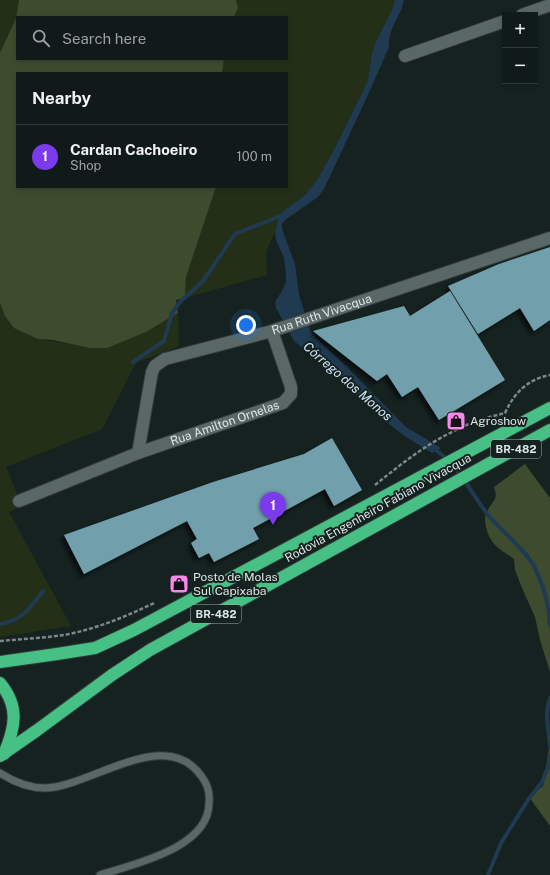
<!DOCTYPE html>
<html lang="en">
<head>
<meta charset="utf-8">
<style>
	body { margin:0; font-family:"Public Sans",sans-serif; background:#1e2725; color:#f1f3f6 }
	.controls { position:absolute; right:12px; top:12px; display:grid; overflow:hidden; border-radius:0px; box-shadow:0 2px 6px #0003 }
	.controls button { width:36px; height:36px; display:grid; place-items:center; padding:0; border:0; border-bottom:1px solid #303837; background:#101a18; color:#f1f3f6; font:20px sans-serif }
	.you { position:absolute; left:246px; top:325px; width:14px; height:14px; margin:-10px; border:3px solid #fff; border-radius:50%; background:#1a73e8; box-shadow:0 0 0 6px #1a73e833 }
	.badge { display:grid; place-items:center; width:26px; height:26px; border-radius:50%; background:#7c3aed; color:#fff; font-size:13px; font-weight:700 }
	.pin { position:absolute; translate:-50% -33px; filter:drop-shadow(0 1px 2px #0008) }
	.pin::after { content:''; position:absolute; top:21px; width:14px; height:12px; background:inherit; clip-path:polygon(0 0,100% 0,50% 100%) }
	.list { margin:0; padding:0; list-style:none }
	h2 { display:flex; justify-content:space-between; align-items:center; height:52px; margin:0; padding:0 16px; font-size:17px }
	h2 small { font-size:13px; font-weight:400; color:#9ca1a2 }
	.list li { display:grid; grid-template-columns:26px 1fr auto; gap:12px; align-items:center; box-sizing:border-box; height:64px; padding:0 16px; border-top:1px solid #303837 }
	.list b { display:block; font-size:15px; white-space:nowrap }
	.list p { margin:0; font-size:13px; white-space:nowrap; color:#9ca1a2 }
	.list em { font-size:13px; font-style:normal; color:#9ca1a2 }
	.icon { flex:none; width:22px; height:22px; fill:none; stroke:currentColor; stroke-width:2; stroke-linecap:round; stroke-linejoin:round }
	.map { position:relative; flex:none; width:550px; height:875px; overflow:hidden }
	.search { position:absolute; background:#101a18; box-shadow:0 2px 6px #0003; left:16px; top:16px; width:272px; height:44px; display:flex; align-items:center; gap:10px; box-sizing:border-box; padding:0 14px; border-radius:0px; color:#9ca1a2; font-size:15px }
	.panel { position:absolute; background:#101a18; box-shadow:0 2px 6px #0003; left:16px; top:72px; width:272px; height:116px; border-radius:0px }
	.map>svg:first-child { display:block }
	.green { fill:#233017 }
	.forest { fill:#3d4c2e }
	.water { fill:#1f3a51 }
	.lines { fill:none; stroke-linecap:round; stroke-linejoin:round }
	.stream { stroke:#1f3a51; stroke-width:4 }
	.building { fill:#719fab; filter:url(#shadow) }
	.lane-casing { stroke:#323b3a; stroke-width:9 }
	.street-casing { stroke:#323b3a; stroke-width:14 }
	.highway-casing { stroke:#323b3a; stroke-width:14 }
	.path { stroke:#7d8886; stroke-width:2.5; stroke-dasharray:4 2; stroke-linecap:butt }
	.lane { stroke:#596866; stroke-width:7 }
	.street { stroke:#596866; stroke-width:12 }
	.highway { stroke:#47c086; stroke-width:12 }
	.labels { text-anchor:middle; stroke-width:4; stroke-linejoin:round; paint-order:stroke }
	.shield { fill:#152220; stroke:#a2abaa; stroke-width:1 }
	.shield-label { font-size:11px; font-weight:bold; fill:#dee6e5 }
	.street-label { font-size:12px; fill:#dee6e5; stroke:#152220 }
	.poi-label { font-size:12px; fill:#dee6e5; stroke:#152220; text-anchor:start }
	.water-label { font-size:13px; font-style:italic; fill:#d0e4f7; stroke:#152220 }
</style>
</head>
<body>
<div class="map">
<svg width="550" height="875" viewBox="0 0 550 875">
	<defs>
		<filter id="shadow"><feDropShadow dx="-3.5" dy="3.5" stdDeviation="2" flood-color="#0009"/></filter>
	</defs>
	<rect width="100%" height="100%" fill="#152220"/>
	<g class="green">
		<polygon points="0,0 19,0 16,18 0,53"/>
		<polygon points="236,0 395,0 392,9 375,44 372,53 368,80 340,138 319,177 305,195 282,213 278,220 275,232 266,252 267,275 185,298 186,277 216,187 287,187 287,73 222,73 224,59 287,59 287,17 234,17 238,8"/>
		<polygon points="0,303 5,316 38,339 71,344 127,339 146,332 178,313 179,346 136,363 102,429 6,467 22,506 9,512 71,626 0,637"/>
	</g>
	<g class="forest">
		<polygon points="19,0 236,0 238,8 234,17 17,17 17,59 224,59 222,73 17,73 17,187 216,187 186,277 185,298 176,300 178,313 146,332 107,348 90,348 53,340 38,339 14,328 5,316 0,303 0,53 16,18"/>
		<path d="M525,464L550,498V672L540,640L535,617L522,588L515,570L514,559C500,549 490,545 486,527C485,522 484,516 487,512C492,500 499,501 494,487Z"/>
		<polygon points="550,725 550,826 529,797 543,786 549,748"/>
	</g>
	<path class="water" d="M395,0H404C400,19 389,25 389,47L367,97L324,189L318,197L285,220L282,224V229L295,264L299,295L311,333L346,366L406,427L441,448L432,453L406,437L376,414L351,388L294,341L276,308L275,302L282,291L286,282V275L284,258L276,240L275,232L278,220L281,213L305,195L319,177L340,138L368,80L372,53L375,44L392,9Z"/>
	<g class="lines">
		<g class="stream">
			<polyline points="133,362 164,341 172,313 180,302 203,281 235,234 283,215"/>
			<path d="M432,448C459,463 470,493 489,516C503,533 523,547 534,566C544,586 549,603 550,625"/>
			<path d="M0,624C22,621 31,607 43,591"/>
			<path d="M550,698C544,715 549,730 550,747"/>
			<polyline points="488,875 501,843 528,800 542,782 549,764 550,756"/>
		</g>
	</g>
	<g class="building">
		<polygon points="550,247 550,320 534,331 520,308 478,334 448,286 499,264"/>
		<polygon points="450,291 505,380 439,420 418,387 402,397 387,374 377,381 313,331 404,306 410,316"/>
		<polygon points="332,438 362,490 334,506 325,489 253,528 259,539 214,562 209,553 199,558 191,543 197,539 187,521 84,574 64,535 213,482 304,454"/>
	</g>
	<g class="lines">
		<defs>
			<path id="lane" d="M0,773C14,782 28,788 45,788C91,787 166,724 202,777C208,785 210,794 209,803C209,848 134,864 100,875"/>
			<g id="street">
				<polyline points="522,15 550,5"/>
				<polyline points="405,56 505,21"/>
				<path id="s1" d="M138,453L152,372L155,366L165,359L272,331L550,238"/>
				<path id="s2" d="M19,501L138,453L283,403L291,394V387L272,331"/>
			</g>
			<g id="highway">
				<polyline points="0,662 57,654 95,648 134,630 550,408"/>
				<path d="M0,683C20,707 15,728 4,754"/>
				<polyline points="0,756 36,731 112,675 150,650 550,430"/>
			</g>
		</defs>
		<use href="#lane" class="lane-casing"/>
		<use href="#street" class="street-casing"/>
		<use href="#highway" class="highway-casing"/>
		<g class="path">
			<path d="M375,485C400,465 426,444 456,430C471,422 489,417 505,413C514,393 528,379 550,375"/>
			<path d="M0,641C21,639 43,638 64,635C96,629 125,617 154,603"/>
		</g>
		<use href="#lane" class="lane"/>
		<use href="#street" class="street"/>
		<use href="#highway" class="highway"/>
	</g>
	<defs>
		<symbol id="shop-square" viewBox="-11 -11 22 22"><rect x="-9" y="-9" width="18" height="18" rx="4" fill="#f888ea" stroke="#152220"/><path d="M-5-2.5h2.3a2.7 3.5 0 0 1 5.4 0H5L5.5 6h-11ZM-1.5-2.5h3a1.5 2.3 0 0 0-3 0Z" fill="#111"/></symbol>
	</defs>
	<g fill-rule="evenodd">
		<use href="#shop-square" x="445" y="410" width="22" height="22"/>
		<use href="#shop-square" x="168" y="573" width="22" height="22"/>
	</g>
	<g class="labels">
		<g class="shield">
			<rect x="491" y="440" width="50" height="18" rx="3"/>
			<rect x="191" y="605" width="50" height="18" rx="3"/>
		</g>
		<g class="shield-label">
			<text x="516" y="453">BR-482</text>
			<text x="216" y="618">BR-482</text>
		</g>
		<g class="street-label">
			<text dy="4" stroke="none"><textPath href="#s1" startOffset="264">Rua Ruth Vivacqua</textPath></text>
			<text dy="4" stroke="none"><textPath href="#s2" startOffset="220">Rua Amilton Ornelas</textPath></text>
			<text transform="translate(378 508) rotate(-29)" y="4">Rodovia Engenheiro Fabiano Vivacqua</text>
		</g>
		<g class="poi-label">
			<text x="470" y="425">Agroshow</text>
			<text x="193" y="581">Posto de Molas<tspan x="193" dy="14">Sul Capixaba</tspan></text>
		</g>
		<g class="water-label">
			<text transform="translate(348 381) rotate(41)" y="5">Córrego dos Monos</text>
		</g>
	</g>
</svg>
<div class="controls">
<button>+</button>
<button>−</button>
</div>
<div class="you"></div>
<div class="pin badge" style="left:273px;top:525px">1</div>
<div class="search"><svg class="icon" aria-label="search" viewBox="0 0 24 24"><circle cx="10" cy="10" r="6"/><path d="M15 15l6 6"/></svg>Search here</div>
<section class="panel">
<h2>Nearby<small></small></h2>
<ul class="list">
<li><span class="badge">1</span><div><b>Cardan Cachoeiro</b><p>Shop</p></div><em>100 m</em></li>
</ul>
</section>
</div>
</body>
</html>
